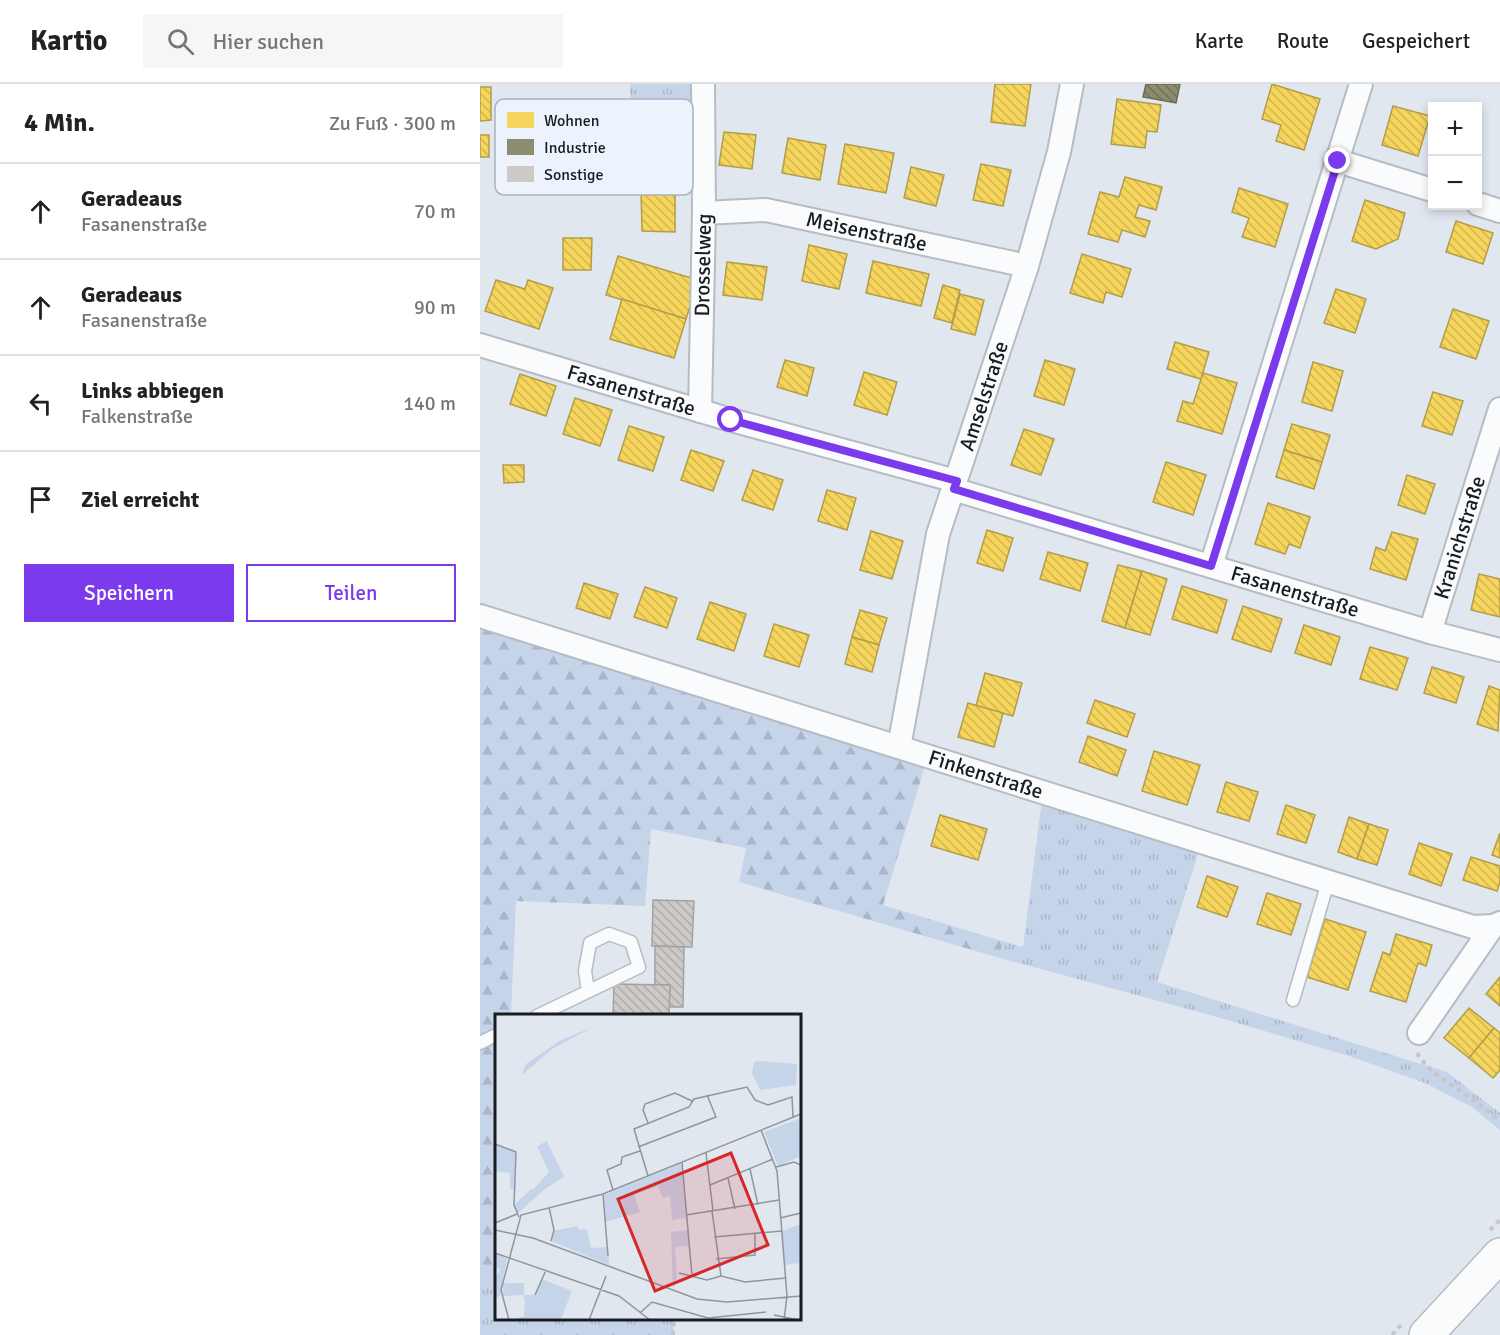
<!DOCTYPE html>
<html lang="de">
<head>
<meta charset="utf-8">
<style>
	body { margin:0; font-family:Signika,sans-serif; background:#f6f6f6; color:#222 }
	.controls { position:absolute; right:18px; top:18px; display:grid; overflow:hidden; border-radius:0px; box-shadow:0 3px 9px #0003 }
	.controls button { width:54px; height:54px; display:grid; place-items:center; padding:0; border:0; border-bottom:2px solid #e0e0e0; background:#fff; color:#222; font:30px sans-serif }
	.stop { position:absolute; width:18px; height:18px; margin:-14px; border:4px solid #7c3aed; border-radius:50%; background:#fff }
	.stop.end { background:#7c3aed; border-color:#fff; box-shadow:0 2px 6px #0008 }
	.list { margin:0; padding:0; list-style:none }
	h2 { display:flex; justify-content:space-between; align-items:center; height:78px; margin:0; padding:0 24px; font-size:26px }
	h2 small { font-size:20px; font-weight:400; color:#767676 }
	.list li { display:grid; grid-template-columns:39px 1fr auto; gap:18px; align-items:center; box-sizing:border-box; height:96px; padding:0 24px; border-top:2px solid #e0e0e0 }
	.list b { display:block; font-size:22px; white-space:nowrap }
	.list p { margin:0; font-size:20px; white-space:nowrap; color:#767676 }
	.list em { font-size:20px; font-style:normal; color:#767676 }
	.actions { display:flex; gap:12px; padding:18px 24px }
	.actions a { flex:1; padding:14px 0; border:2px solid #7c3aed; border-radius:0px; text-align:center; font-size:21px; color:#7c3aed }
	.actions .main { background:#7c3aed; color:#fff }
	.icon { flex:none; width:33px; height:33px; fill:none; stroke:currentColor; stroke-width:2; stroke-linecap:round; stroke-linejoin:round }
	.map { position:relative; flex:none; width:1020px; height:1251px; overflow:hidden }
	header { display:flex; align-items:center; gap:36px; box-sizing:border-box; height:84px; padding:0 30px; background:#fff; border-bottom:2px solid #e0e0e0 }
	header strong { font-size:28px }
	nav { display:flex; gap:33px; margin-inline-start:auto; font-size:21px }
	.search { width:420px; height:54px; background:#f6f6f6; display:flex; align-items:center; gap:15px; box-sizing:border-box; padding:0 21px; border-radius:0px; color:#767676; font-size:22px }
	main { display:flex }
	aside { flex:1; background:#fff }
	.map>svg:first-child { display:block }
	.grass { fill:url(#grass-tufts) }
	.forest { fill:url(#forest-firs) }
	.homes { fill:url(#homes-back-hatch); stroke:#b39d4a; stroke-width:1.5 }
	.industry { fill:url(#industry-back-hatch); stroke:#696a57; stroke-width:1.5 }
	.building { fill:url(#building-back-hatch); stroke:#a2a2a3; stroke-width:1.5 }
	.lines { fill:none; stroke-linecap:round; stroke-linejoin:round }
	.service-casing { stroke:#b7bcc2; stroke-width:15 }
	.minor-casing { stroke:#b7bcc2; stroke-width:26 }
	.primary-casing { stroke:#b7bcc2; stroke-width:36 }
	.path { stroke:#c5c6c8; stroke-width:4; stroke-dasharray:4.5 4.5; stroke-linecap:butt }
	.service { stroke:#fafbfd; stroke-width:12 }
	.minor { stroke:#fafbfd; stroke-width:22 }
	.primary { stroke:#fafbfd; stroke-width:33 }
	.route { stroke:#7c3aed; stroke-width:8 }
	.labels { text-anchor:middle; stroke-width:6; stroke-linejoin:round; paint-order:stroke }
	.street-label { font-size:21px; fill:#181b21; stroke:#ecf3fc }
	.inset-road { fill:none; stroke:#91959d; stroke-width:1.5 }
	.view { fill:#d62828; fill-opacity:0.15; stroke:#d62828; stroke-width:3 }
	.inset-edge { fill:none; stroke:#181b21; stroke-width:3 }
	.key { fill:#ecf3fc; stroke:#acb2ba; stroke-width:1.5 }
	.key-label { font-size:16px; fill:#181b21 }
</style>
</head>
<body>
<header>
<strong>Kartio</strong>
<div class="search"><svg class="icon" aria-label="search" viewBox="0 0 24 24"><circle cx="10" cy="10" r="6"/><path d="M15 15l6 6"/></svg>Hier suchen</div>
<nav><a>Karte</a><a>Route</a><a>Gespeichert</a></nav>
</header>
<main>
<aside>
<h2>4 Min.<small>Zu Fuß · 300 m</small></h2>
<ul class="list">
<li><svg class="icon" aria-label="ahead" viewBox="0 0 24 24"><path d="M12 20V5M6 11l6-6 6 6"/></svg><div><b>Geradeaus</b><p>Fasanenstraße</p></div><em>70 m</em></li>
<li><svg class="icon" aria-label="ahead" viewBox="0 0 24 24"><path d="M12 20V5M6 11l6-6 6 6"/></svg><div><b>Geradeaus</b><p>Fasanenstraße</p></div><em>90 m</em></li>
<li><svg class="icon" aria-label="left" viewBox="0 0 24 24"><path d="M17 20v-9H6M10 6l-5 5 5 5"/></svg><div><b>Links abbiegen</b><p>Falkenstraße</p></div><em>140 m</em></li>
<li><svg class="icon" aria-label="arrive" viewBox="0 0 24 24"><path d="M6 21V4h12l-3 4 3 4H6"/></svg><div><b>Ziel erreicht</b></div></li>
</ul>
<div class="actions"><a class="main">Speichern</a><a>Teilen</a></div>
</aside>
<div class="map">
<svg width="1020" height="1251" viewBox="0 0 1020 1251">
	<defs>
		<pattern id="grass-tufts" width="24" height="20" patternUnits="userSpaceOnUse" patternTransform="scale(1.5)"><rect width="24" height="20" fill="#c6d4e9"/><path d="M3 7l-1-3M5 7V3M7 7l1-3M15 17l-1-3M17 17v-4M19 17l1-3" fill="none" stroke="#a9b5c8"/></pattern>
		<pattern id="forest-firs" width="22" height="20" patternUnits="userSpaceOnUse" patternTransform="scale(1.5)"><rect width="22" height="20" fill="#c6d4e9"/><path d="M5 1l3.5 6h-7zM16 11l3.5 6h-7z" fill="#a9b5c8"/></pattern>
		<pattern id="homes-back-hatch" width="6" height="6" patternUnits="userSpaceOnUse" patternTransform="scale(1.5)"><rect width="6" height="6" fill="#f6d55c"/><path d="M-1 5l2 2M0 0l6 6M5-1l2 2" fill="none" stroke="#d2b650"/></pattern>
		<pattern id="industry-back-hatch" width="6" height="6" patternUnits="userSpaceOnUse" patternTransform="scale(1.5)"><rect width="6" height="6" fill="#8c8c6e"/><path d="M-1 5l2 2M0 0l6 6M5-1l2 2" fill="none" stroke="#71725a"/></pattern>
		<pattern id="building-back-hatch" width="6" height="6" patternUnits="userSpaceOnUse" patternTransform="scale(1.5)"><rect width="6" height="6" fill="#cdc9c7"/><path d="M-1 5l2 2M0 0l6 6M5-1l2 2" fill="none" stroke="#afacab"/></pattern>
	</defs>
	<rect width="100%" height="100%" fill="#e1e7ef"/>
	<g class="grass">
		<polygon points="150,0 211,0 210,38 150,35"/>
		<polygon points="563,708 722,758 677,898 967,988 1020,1029 1020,1046 992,1023 945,999 872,973 737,933 520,874 522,857 543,863"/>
		<polygon points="0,1200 16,1204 16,1234 194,1235 193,1251 0,1251"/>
	</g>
	<polygon class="forest" points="0,532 448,672 403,821 522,857 520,874 259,798 266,764 171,745 165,822 36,817 31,931 16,932 16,1204 0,1200"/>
	<g class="homes">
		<polygon points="515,0 551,0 545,42 511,38"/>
		<polygon points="792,0 840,15 824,66 796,57 801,41 782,35"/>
		<polygon points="0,3 11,3 11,36 0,37"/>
		<polygon points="637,15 681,21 677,48 667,47 665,64 631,60"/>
		<polygon points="913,22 950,32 938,72 902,61"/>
		<polygon points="244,48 276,51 272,85 239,81"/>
		<rect x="0" y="51" width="9" height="22"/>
		<polygon points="308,54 346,61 340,96 302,89"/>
		<polygon points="365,60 414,69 406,109 358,100"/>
		<polygon points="501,80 531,86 523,122 493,116"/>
		<polygon points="431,83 464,91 456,122 424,114"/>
		<polygon points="645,93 682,103 676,126 659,121 655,133 670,137 665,153 642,146 638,158 608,150 620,108 639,113"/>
		<polygon points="759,104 808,120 795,163 762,153 769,134 752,128"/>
		<polygon points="161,105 195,106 195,148 162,147"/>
		<polygon points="885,116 925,129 918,155 896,165 872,157"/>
		<polygon points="976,137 1013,149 1003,180 966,168"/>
		<polygon points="83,154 112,154 111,186 83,186"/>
		<polygon points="329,161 367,170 359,205 322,197"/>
		<polygon points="602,170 651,185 642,213 626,208 623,219 590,209"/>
		<polygon points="138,172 218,196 206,235 126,211"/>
		<polygon points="393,177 449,190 441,222 386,209"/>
		<polygon points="247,178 287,183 282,216 243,211"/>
		<polygon points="16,196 45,205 48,196 73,204 59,245 5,227"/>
		<polygon points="463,201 480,206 472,239 454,234"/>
		<polygon points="856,205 886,215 875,249 844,239"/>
		<polygon points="480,210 504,216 495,251 471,245"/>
		<polygon points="142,215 206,235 194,274 130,255"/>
		<polygon points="973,225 1009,237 996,275 960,263"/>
		<polygon points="695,258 729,268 721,295 687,285"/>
		<polygon points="305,276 334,284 327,312 297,303"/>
		<polygon points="565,276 595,285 584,321 554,312"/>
		<polygon points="833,278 863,287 852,327 822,318"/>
		<polygon points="384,288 417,298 407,331 374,321"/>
		<polygon points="723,289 757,299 742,350 697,337 703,317 713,320"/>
		<polygon points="40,290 76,302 66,332 30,320"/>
		<polygon points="953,308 983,317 972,351 942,342"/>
		<polygon points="95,314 132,326 120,362 83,350"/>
		<polygon points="812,340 850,351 842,378 804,366"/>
		<polygon points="149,342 184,353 173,387 138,376"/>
		<polygon points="544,345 574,355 561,391 531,381"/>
		<polygon points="211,366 244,377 233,407 201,396"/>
		<polygon points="804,366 842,378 834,405 796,393"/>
		<polygon points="686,378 726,391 713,431 673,418"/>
		<polygon points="23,381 44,381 44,398 24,399"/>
		<polygon points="273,386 303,396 293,426 262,416"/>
		<polygon points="927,391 955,400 945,430 918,421"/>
		<polygon points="347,406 376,414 367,446 338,437"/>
		<polygon points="788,419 830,433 820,464 809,460 805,470 775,460"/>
		<polygon points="507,446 533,454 523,487 497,479"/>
		<polygon points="391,447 423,457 412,495 380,486"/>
		<polygon points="912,448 938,455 926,496 890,485 896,463 905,467"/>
		<polygon points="568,468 608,479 600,507 560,495"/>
		<polygon points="638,481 662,487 645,544 622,537"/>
		<polygon points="662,487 687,495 670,551 645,544"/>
		<polygon points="999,490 1020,495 1020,533 991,526"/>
		<polygon points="104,499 138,510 130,535 96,524"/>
		<polygon points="702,502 747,516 737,549 692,535"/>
		<polygon points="165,503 197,514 187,544 154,533"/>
		<polygon points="230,518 266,530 254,567 217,555"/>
		<polygon points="763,522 802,535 791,568 752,555"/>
		<polygon points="380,526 407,534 399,561 372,553"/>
		<polygon points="294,540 329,551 319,583 284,572"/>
		<polygon points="824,541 860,553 851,581 815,569"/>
		<polygon points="372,553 399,561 392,588 365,580"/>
		<polygon points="890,563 928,574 917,606 880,595"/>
		<polygon points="952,583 984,593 976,619 944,609"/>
		<polygon points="505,589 542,599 533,632 496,622"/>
		<polygon points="1009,602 1020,606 1018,647 997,640"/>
		<polygon points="615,616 655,630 647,653 607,639"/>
		<polygon points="488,619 523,629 514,663 478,653"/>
		<polygon points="608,652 646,666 637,692 599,678"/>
		<polygon points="674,667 720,681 707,721 662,707"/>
		<polygon points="746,698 778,708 769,737 737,728"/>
		<polygon points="806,721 835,731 826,759 797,750"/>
		<polygon points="460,731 507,745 498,776 451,762"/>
		<polygon points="869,733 889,740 877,775 858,768"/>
		<polygon points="889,740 908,746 897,781 877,775"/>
		<polygon points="1020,749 1020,774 1012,771"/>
		<polygon points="939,759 972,770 961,802 929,790"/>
		<polygon points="991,773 1020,782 1020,798 1017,807 983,796"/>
		<polygon points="727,792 758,803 747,833 717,823"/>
		<polygon points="787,809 821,820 811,851 777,840"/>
		<polygon points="845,835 886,848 868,906 827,893"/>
		<polygon points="916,850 952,861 946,882 938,879 926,918 890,907 903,868 910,871"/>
		<polygon points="1020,893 1020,922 1006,910"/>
		<polygon points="989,924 1014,944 989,974 964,954"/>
		<polygon points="1014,944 1020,949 1020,986 1013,994 989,974"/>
	</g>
	<polygon class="industry" points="666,0 700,0 696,19 663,13"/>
	<g class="building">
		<polygon points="173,816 214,817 212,863 172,862"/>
		<polygon points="175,862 204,863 203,923 189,923 190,901 175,901"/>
		<polygon points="134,900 190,901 189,932 133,932"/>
	</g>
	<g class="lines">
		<defs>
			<g id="service">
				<polyline points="813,916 848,798"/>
				<polyline points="57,932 159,883 151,858 129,850 110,859 105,887 108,907"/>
				<polyline points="0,959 16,951"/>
			</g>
			<g id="minor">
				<polyline points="858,77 952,106"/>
				<polyline points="998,120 1020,127"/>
				<path id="s1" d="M224,129L286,126L547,182"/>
				<path id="s2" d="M0,261L251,336L476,397"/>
				<path id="s3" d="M220,327L224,129L223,0"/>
				<path id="s4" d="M473,405L950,548L1020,566"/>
				<polyline points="731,482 881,0"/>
				<path id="s5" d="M0,532L993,843L1013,842"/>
				<path id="s6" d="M950,548L1020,325"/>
				<path id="s7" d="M419,663L458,450L547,182L579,68L592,0"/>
				<polyline points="939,949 1013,842 1020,839"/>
			</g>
			<polyline id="primary" points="946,1251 1020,1171"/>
		</defs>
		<use href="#service" class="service-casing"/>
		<use href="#minor" class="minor-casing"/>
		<use href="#primary" class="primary-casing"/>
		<g class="path">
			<path d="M937,969C949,989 971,1000 989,1013C1000,1020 1010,1029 1020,1037"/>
			<polyline points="1010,1146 1020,1136"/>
			<polyline points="193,1251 194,1234"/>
			<polyline points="912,1251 921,1241"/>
		</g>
		<use href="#service" class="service"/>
		<use href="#minor" class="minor"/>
		<use href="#primary" class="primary"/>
	</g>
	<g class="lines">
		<polyline class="route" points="251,336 477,397 474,405 731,482 858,77"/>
	</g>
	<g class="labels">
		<g class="street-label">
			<text dy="7" stroke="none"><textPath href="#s1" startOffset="165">Meisenstraße</textPath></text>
			<text dy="7" stroke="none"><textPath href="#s3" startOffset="146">Drosselweg</textPath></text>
			<text dy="7" stroke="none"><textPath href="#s2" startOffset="158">Fasanenstraße</textPath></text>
			<text dy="7" stroke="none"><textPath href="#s7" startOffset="362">Amselstraße</textPath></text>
			<text dy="7" stroke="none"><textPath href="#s6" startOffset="99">Kranichstraße</textPath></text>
			<text dy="7" stroke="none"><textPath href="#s4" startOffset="357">Fasanenstraße</textPath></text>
			<text dy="7" stroke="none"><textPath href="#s5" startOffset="530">Finkenstraße</textPath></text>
		</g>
	</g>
	<g transform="translate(15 930)">
		<rect width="306" height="306" fill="#e1e7ef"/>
		<path d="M0,130L20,136L19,175H15V159L0,157ZM126,174L129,190L141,186L145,198L110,208L108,182ZM36,175H50L22,200L19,191ZM193,216L194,232L180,233L182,263L178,276L176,218ZM47,265L77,277L71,292L40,281L38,287H30L28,281L8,282V269H29V281H40Z" fill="#c6d4e9"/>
		<path d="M98,13L57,35L27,61L31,50L66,26ZM264,47L302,50L301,71L265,76L257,59L259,48ZM52,127L69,163L50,175L38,176L54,158L42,132ZM187,149L192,204L177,206L178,218L175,182L168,184L163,172L139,181L141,186L129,190L126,174ZM306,210V249L290,251L287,217ZM82,212L84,216L92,215L96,234L113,233L114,251L56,227L59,217ZM0,239L12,245L5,282L0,284V263L6,255L0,253ZM40,281L71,292L66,306H17L29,302L30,287H38Z" fill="#c6d4e9"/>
		<path d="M306,104V142L283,152L269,118Z" fill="#c6d4e9"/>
		<path class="inset-road" d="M153,109L148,96L150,90L180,79L197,87M266,116L282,157L292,282L289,306M0,130L21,138L19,191L24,203M143,133L221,103L212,81M211,139L218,197M187,148L197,262M281,153L299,148L306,151M255,155L263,191M153,162L139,115L194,93L199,85L252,73L260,86L273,91L297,83L298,104M233,164L240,195M215,171L278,145M118,176L112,156L126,150L127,143L145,137M108,180L113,242M54,193L59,216L56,227M217,197L226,262L250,268L291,264M191,201L284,186M285,204L306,199M0,209L22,200M0,216L38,224L202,285L232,288L306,282M219,223L287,217M0,239L124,282L155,306M221,245L260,241V220M184,259L212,266L226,262M40,281L51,256M146,298L157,288L213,304L271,298M279,301L303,306M14,306L6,276L26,201L108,180L306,100M94,306L111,262"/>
		<path class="view" d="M236,139L273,231L160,277L123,185Z"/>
		<rect width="306" height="306" class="inset-edge"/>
	</g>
	<rect x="15" y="15" width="198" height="96" rx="9" class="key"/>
	<rect x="27" y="28" width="27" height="16" fill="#f6d55c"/>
	<rect x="27" y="55" width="27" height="16" fill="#8c8c6e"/>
	<rect x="27" y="82" width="27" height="16" fill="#cdc9c7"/>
	<g class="key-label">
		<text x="64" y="42">Wohnen</text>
		<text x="64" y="69">Industrie</text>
		<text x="64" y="96">Sonstige</text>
	</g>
</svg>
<div class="controls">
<button>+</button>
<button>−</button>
</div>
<div class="stop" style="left:251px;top:336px"></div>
<div class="stop end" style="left:858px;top:77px"></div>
</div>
</main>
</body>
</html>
